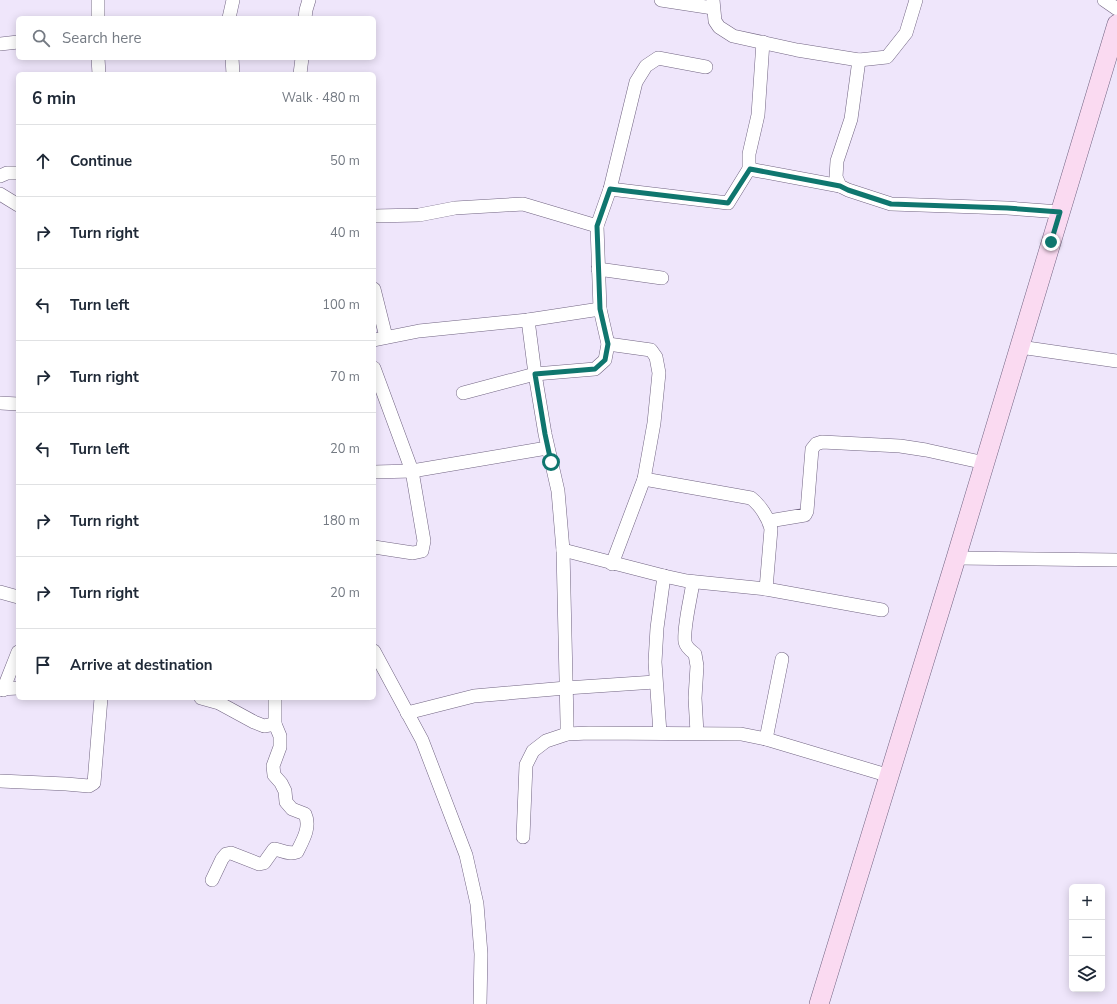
<!DOCTYPE html>
<html lang="en">
<head>
<meta charset="utf-8">
<style>
	body { margin:0; font-family:"Nunito Sans",sans-serif; background:#f6f6f7; color:#1f2937 }
	.controls { position:absolute; right:12px; bottom:12px; display:grid; overflow:hidden; border-radius:6px; box-shadow:0 2px 10px #0003 }
	.controls button { width:36px; height:36px; display:grid; place-items:center; padding:0; border:0; border-bottom:1px solid #e0e1e3; background:#fff; color:#1f2937; font:20px sans-serif }
	.stop { position:absolute; width:12px; height:12px; margin:-9px; border:3px solid #0f766e; border-radius:50%; background:#fff }
	.stop.end { background:#0f766e; border-color:#fff; box-shadow:0 1px 4px #0008 }
	.list { margin:0; padding:0; list-style:none }
	h2 { display:flex; justify-content:space-between; align-items:center; height:52px; margin:0; padding:0 16px; font-size:17px }
	h2 small { font-size:13px; font-weight:400; color:#747a83 }
	.list li { display:grid; grid-template-columns:26px 1fr auto; gap:12px; align-items:center; box-sizing:border-box; height:72px; padding:0 16px; border-top:1px solid #e0e1e3 }
	.list b { display:block; font-size:15px; white-space:nowrap }
	.list em { font-size:13px; font-style:normal; color:#747a83 }
	.icon { flex:none; width:22px; height:22px; fill:none; stroke:currentColor; stroke-width:2; stroke-linecap:round; stroke-linejoin:round }
	.map { position:relative; flex:none; width:1117px; height:1004px; overflow:hidden }
	.search { position:absolute; background:#fff; box-shadow:0 2px 10px #0003; left:16px; top:16px; width:360px; height:44px; display:flex; align-items:center; gap:10px; box-sizing:border-box; padding:0 14px; border-radius:6px; color:#747a83; font-size:15px }
	.panel { position:absolute; background:#fff; box-shadow:0 2px 10px #0003; left:16px; top:72px; width:360px; height:628px; border-radius:6px }
	.map>svg:first-child { display:block }
	.lines { fill:none; stroke-linecap:round; stroke-linejoin:round }
	.street-casing { stroke:#716482; stroke-width:14 }
	.secondary-casing { stroke:#716482; stroke-width:20 }
	.street { stroke:#fff; stroke-width:13 }
	.secondary { stroke:#fadaf1; stroke-width:19 }
	.route { stroke:#0f766e; stroke-width:5 }
</style>
</head>
<body>
<div class="map">
<svg width="1117" height="1004" viewBox="0 0 1117 1004">
	<rect width="100%" height="100%" fill="#efe6fb"/>
	<g class="lines">
		<defs>
			<g id="street">
				<polyline points="661,0 713,8"/>
				<polyline points="713,0 715,21 719,27 733,36 797,50 859,60 851,119 837,161 836,177 840,186 848,190 891,204 1007,208 1060,212"/>
				<polyline points="1104,0 1117,9"/>
				<polyline points="98,18 98,0"/>
				<polyline points="229,18 233,0"/>
				<polyline points="305,18 306,10 309,0"/>
				<polyline points="0,44 18,42"/>
				<polyline points="98,58 99,74"/>
				<polyline points="232,58 233,74"/>
				<polyline points="859,60 887,57 906,33 916,0"/>
				<polyline points="300,74 302,58"/>
				<polyline points="749,169 840,186"/>
				<polyline points="0,176 7,173 18,173"/>
				<polyline points="610,189 728,203 749,169 749,154 758,115 763,42"/>
				<polyline points="0,194 18,205"/>
				<polyline points="374,216 419,215 455,208 523,204 597,226"/>
				<polyline points="598,269 662,278"/>
				<polyline points="374,289 386,337"/>
				<polyline points="528,320 535,374 545,434 558,491 563,550 567,722 567,734"/>
				<polyline points="374,340 419,331 528,320 600,309"/>
				<polyline points="608,344 651,350 656,357 659,373 654,423 644,479 612,564"/>
				<polyline points="1020,347 1117,361"/>
				<polyline points="374,368 412,471 424,541 422,551 413,553 374,547"/>
				<polyline points="463,393 535,374 595,369 605,360 608,344 600,309 597,226 610,189 636,82 646,66 658,58 706,67"/>
				<polyline points="0,403 18,404"/>
				<polyline points="374,472 412,471 547,448"/>
				<path d="M644,479L751,498C760,505 768,517 771,529L766,589"/>
				<polyline points="769,521 805,515 807,511 812,449 816,444 822,442 900,446 926,450 985,463"/>
				<polyline points="563,550 664,576 687,581 766,589 882,610"/>
				<polyline points="956,558 1117,560"/>
				<path d="M693,582C691,597 683,628 685,642C686,647 691,651 695,654L697,666L695,698L697,733"/>
				<polyline points="0,592 18,597"/>
				<polyline points="374,651 422,740 466,855 477,904 481,954 480,1004"/>
				<polyline points="0,689 18,688"/>
				<polyline points="3,690 18,652"/>
				<polyline points="201,698 219,703 254,722 264,726 275,724"/>
				<polyline points="407,713 474,696 566,688 655,682"/>
				<polyline points="660,733 655,662 657,628 664,576"/>
				<polyline points="766,739 782,659"/>
				<polyline points="0,781 66,784 89,786 94,783 101,698"/>
				<polyline points="523,837 526,765 533,751 546,741 567,734 589,733 741,734 766,739 890,776"/>
				<path d="M212,880L222,859L226,854L231,853L259,864L264,863L274,849C282,850 289,855 297,852C303,840 311,827 305,814L292,809L286,802L285,791L281,783L274,775L273,766L280,747V736L275,724V698"/>
			</g>
			<polyline id="secondary" points="819,1004 956,558 1117,24"/>
		</defs>
		<use href="#street" class="street-casing"/>
		<use href="#secondary" class="secondary-casing"/>
		<use href="#street" class="street"/>
		<use href="#secondary" class="secondary"/>
	</g>
	<g class="lines">
		<polyline class="route" points="551,462 545,434 535,374 595,369 605,360 608,344 600,309 597,226 610,189 728,203 750,169 840,186 848,190 891,204 1007,208 1060,212 1051,242"/>
	</g>
</svg>
<div class="controls">
<button>+</button>
<button>−</button>
<button><svg class="icon" aria-label="layers" viewBox="0 0 24 24"><path d="M12 4l9 5-9 5-9-5zM3 14l9 5 9-5"/></svg></button>
</div>
<div class="stop" style="left:551px;top:462px"></div>
<div class="stop end" style="left:1051px;top:242px"></div>
<div class="search"><svg class="icon" aria-label="search" viewBox="0 0 24 24"><circle cx="10" cy="10" r="6"/><path d="M15 15l6 6"/></svg>Search here</div>
<section class="panel">
<h2>6 min<small>Walk · 480 m</small></h2>
<ul class="list">
<li><svg class="icon" aria-label="ahead" viewBox="0 0 24 24"><path d="M12 20V5M6 11l6-6 6 6"/></svg><div><b>Continue</b></div><em>50 m</em></li>
<li><svg class="icon" aria-label="right" viewBox="0 0 24 24"><path d="M7 20v-9h11M14 6l5 5-5 5"/></svg><div><b>Turn right</b></div><em>40 m</em></li>
<li><svg class="icon" aria-label="left" viewBox="0 0 24 24"><path d="M17 20v-9H6M10 6l-5 5 5 5"/></svg><div><b>Turn left</b></div><em>100 m</em></li>
<li><svg class="icon" aria-label="right" viewBox="0 0 24 24"><path d="M7 20v-9h11M14 6l5 5-5 5"/></svg><div><b>Turn right</b></div><em>70 m</em></li>
<li><svg class="icon" aria-label="left" viewBox="0 0 24 24"><path d="M17 20v-9H6M10 6l-5 5 5 5"/></svg><div><b>Turn left</b></div><em>20 m</em></li>
<li><svg class="icon" aria-label="right" viewBox="0 0 24 24"><path d="M7 20v-9h11M14 6l5 5-5 5"/></svg><div><b>Turn right</b></div><em>180 m</em></li>
<li><svg class="icon" aria-label="right" viewBox="0 0 24 24"><path d="M7 20v-9h11M14 6l5 5-5 5"/></svg><div><b>Turn right</b></div><em>20 m</em></li>
<li><svg class="icon" aria-label="arrive" viewBox="0 0 24 24"><path d="M6 21V4h12l-3 4 3 4H6"/></svg><div><b>Arrive at destination</b></div></li>
</ul>
</section>
</div>
</body>
</html>
